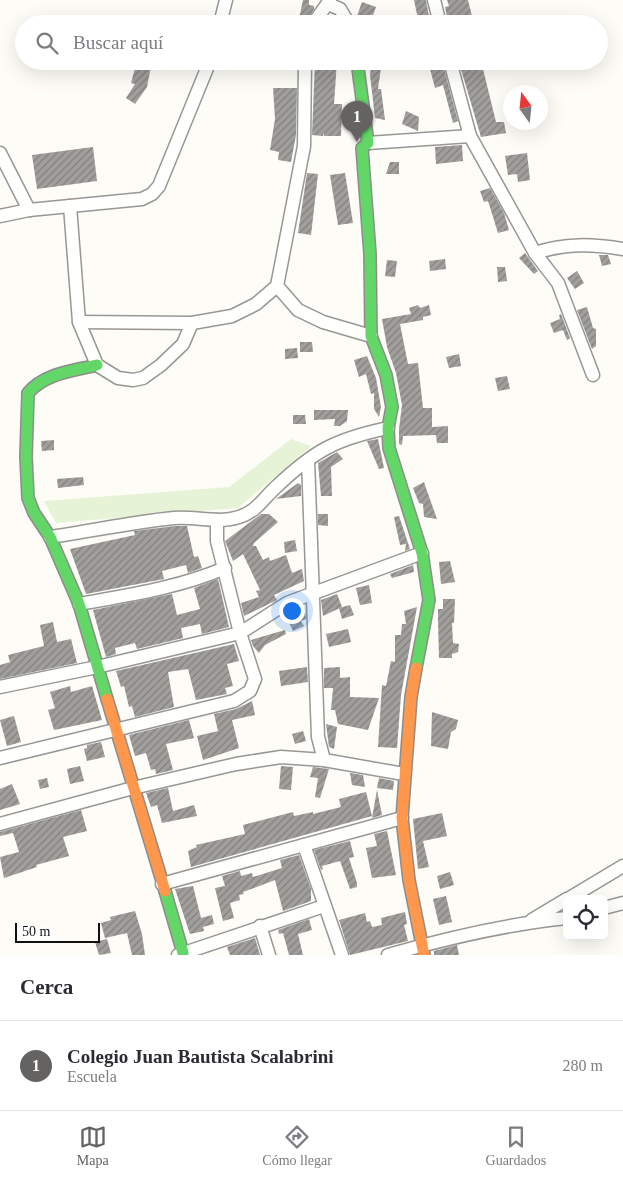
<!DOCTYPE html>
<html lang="es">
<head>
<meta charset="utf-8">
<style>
	body { margin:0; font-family:"Times New Roman",serif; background:#f7f7f7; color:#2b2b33 }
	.controls { position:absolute; right:15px; bottom:15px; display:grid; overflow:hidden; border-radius:8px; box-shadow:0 5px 20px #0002 }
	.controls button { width:45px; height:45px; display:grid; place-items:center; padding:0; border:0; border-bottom:1px solid #e1e1e2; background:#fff; color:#2b2b33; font:25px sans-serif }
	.compass { position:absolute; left:503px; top:85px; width:45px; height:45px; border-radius:50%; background:#fff; box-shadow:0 5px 20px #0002; rotate:345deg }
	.scale { position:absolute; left:15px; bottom:12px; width:85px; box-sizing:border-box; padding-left:5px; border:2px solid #111; border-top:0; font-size:14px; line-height:18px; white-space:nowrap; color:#111; -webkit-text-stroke:4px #fff; paint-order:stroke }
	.you { position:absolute; left:291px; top:610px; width:18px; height:18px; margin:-12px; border:4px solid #fff; border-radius:50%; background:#1a73e8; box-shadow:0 0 0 8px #1a73e833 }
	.badge { display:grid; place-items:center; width:32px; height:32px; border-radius:50%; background:#646362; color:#fff; font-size:16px; font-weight:700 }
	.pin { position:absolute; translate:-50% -41px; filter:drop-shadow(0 1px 2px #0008) }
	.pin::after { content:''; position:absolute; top:26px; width:18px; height:15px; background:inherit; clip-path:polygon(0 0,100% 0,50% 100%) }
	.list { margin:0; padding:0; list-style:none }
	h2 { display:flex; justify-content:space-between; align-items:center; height:65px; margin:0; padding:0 20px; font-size:21px }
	h2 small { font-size:16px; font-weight:400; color:#7c7c81 }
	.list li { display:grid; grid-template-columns:32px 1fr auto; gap:15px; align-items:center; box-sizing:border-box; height:90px; padding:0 20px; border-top:1px solid #e1e1e2 }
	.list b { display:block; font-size:19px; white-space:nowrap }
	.list p { margin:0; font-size:16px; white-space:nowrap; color:#7c7c81 }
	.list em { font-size:16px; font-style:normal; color:#7c7c81 }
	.icon { flex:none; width:28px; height:28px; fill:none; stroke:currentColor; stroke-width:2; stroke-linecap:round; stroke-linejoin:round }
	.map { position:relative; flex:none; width:623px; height:955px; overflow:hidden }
	.search { position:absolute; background:#fff; box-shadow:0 5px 20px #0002; left:15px; right:15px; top:15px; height:55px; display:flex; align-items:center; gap:12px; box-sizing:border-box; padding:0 18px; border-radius:28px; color:#7c7c81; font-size:19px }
	.sheet { height:155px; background:#fff }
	nav { display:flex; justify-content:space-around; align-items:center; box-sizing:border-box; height:70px; border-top:1px solid #e1e1e2; background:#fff; font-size:14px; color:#7c7c81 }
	nav a { display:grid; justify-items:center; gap:2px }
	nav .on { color:#646362 }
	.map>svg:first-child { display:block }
	.park { fill:#e7f3d7 }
	.building { fill:url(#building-hatch) }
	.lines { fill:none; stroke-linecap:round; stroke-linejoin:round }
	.street-casing { stroke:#979795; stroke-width:15 }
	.fast-casing { stroke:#8e8d8b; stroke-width:14 }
	.slow-casing { stroke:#8e8d8b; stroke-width:14 }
	.street { stroke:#fffffe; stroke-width:12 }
	.fast { stroke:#63d668; stroke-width:11 }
	.slow { stroke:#ff974d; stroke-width:11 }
</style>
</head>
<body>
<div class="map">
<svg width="623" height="955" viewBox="0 0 623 955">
	<defs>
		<pattern id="building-hatch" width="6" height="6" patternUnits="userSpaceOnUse" patternTransform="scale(1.25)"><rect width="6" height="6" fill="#a19f9c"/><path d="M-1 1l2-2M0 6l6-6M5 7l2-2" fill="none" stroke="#82807e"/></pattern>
	</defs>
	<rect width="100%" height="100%" fill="#fdfcf7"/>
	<polygon class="park" points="291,439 311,446 238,508 56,523 44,501 229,487"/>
	<g class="building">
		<polygon points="303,0 309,0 309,5 314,6 314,9 305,24 298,24"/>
		<polygon points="414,0 426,0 429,17 418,19"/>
		<polygon points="447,0 468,0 474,24 453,24 452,20 448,21 445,7 449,6"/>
		<polygon points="362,2 376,7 371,21 357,16"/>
		<polygon points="137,61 152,61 147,87 135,104 126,98 135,84 131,83"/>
		<polygon points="315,61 337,61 334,104 342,104 341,136 324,136 324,132 323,136 312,135"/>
		<polygon points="372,61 382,61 378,89 381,89 385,120 375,118 370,75"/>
		<polygon points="428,61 442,61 458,121 453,123 443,85 435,88"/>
		<polygon points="477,61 481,61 496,122 504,122 506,133 481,137 460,66"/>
		<polygon points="273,88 297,88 296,135 291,162 278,160 279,152 270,150 275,119"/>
		<polygon points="406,111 419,117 418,131 402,124"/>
		<polygon points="462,145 463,161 436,164 435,147"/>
		<polygon points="93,147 97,181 37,189 32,155"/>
		<polygon points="527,153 530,180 518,182 517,174 508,175 505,156"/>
		<polygon points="390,162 399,162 399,174 386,174"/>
		<polygon points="307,173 318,174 311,235 298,233"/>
		<polygon points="345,173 353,223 338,225 330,175"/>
		<polygon points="490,188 504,213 509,230 498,233 488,201 484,202 480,191"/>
		<polygon points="525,253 538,271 534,274 519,258"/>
		<polygon points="599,255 608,255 611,264 602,266"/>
		<polygon points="445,259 446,269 430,271 429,261"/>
		<polygon points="387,260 397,261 395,277 385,276"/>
		<polygon points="497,267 505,267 507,281 498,282"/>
		<polygon points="577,271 584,283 575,289 567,278"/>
		<polygon points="418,305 420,308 429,305 431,315 423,317 423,320 400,324 408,364 418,363 423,408 432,408 432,427 448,426 448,443 437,443 436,435 403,436 402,445 399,444 399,429 402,405 396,373 387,347 382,319 411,314 409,308"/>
		<polygon points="587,307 593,328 596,329 596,346 592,349 577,310"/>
		<polygon points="561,314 570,338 567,340 563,330 554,333 550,323 560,319 559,315"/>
		<polygon points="300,342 312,342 313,352 300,352"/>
		<polygon points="297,348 298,358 285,359 285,349"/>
		<polygon points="459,354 461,366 449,368 446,357"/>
		<polygon points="367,356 376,378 381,407 379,417 374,409 374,393 371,394 366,374 359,377 354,360"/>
		<polygon points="507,376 510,389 498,391 495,378"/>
		<polygon points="314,410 348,410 347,421 340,426 334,426 335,419 314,420"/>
		<polygon points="293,415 305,415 306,424 293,424"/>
		<polygon points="378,439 384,468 379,469 367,441"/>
		<polygon points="54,440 54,450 42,451 41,441"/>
		<polygon points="337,452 343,459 331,467 332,496 321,496 318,463"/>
		<polygon points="83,477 84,485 58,488 57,479"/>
		<polygon points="424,482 426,488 437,519 424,517 423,504 419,503 413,488"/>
		<polygon points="298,483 301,485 301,496 276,499"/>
		<polygon points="261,514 269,514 278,522 254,543 253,546 256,546 263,560 269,557 270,561 286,555 292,573 302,569 304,581 274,595 277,600 244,616 241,603 259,597 256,591 260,590 243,554 233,561 225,541"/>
		<polygon points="318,514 328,514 328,526 318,525"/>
		<polygon points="399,516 410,549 405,551 406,544 400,545 394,517"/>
		<polygon points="175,526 187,526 194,557 198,556 202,568 188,573 186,565 162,571 164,579 86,594 70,549 135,535 134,531"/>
		<polygon points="295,540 297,551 285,553 284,542"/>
		<polygon points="450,561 455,582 441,584 439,562"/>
		<polygon points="413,565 414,572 392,578 390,574"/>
		<polygon points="218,579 229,627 202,634 200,624 181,628 183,638 137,649 135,643 115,648 116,654 106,657 93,610 172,594 177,615 200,609 194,588"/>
		<polygon points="369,585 372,603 360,605 356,588"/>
		<polygon points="337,594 342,607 323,616 321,600"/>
		<polygon points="443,599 455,599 454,623 452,623 453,643 459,644 458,652 452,654 452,658 439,658 438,621 438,609 443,609"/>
		<polygon points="350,605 354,615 342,619 339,608"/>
		<polygon points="417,607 401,695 397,748 378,747 382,685 386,686 391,661 395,662 395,635 401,635 402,624 406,624 404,611"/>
		<polygon points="303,608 305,608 306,619 301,621 304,626 293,631 286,616"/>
		<polygon points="53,622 57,642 71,639 77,663 0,679 0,665 10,662 8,655 44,646 40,625"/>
		<polygon points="348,629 351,642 329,647 326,634"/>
		<polygon points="285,630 286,634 265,645 259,653 253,646 251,640"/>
		<polygon points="234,644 239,661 227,664 233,686 225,688 227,694 196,700 188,669 168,672 174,707 135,717 132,706 129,707 124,686 121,687 116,671"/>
		<polygon points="307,667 308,682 281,686 279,671"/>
		<polygon points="340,667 340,678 350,677 350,697 379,698 368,730 338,724 335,710 331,710 333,688 324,688 324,668"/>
		<polygon points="70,686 71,692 92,686 102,720 54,730 48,710 55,708 50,692"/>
		<polygon points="252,701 255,715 232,720 239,748 203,760 197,736 218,731 214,714 236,709"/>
		<polygon points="432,712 458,720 456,729 451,732 448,749 431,746"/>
		<polygon points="14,716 21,742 7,746 0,720"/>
		<polygon points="189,720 194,738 166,744 173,770 156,774 155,769 151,770 146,753 135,756 129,735"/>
		<polygon points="326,724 337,727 334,749 329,747"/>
		<polygon points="303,731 306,741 295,744 292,734"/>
		<polygon points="101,742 105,757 87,761 84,749 87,748 87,745"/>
		<polygon points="80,766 84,781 70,784 67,769"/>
		<polygon points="281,766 293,767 291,790 279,789"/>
		<polygon points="313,767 329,769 320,798 315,797 318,778 310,777"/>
		<polygon points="350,773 363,775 365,787 352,785"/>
		<polygon points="47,778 49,787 40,789 38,780"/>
		<polygon points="379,778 394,781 393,790 377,788"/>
		<polygon points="12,784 20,804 0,810 0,789"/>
		<polygon points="168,788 173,811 194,805 197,816 162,823 157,805 151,807 146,793"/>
		<polygon points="377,790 382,815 372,818"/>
		<polygon points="366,792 372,816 191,867 188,851 197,847 196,845 245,834 243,825 293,812 294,816 313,812 313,814 341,807 339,799"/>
		<polygon points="81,810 87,831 63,837 69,856 36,865 37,867 4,878 0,857 19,852 13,833 0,836 0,832"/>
		<polygon points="442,813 447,836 423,841 429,867 418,869 413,819"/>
		<polygon points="387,831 396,875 372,878 366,848 377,846 374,834"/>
		<polygon points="350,841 354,857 349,858 357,883 357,887 350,889 340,861 322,866 323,869 321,870 314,850"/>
		<polygon points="299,855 311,889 311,901 283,911 275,880 243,892 244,894 239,895 240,900 230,903 234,918 223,921 215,888 225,886 222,876 240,871 241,876 252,873 253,877 282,868 280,860"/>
		<polygon points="450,872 454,885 440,889 437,876"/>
		<polygon points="193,886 201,918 212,915 214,924 203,927 204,931 190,934 175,889"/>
		<polygon points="446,896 452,922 439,925 433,899"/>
		<polygon points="135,911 142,934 145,955 132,955 127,933 105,938 101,923 111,920 110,917"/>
		<polygon points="405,912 407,924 404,925 408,941 350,955 339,920 365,913 367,922 370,921 372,927 382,925 381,918"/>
		<polygon points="309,919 312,930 298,934 303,955 289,955 283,933 279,934 278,930"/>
		<polygon points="255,938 260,955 230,955 227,947"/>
		<polygon points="107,939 111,953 99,955 95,942"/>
		<polygon points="457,945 459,955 434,955 434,951"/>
	</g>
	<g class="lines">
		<defs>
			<g id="street">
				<polyline points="434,0 440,24"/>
				<polyline points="328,4 340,9 349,24"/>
				<polyline points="220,24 226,0"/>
				<polyline points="313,24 330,0"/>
				<polyline points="450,61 470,136 535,253 558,283 593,375"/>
				<polyline points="368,143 470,136"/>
				<polyline points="0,153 29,210"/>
				<polyline points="70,206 79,322 97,365 118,378 133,380 143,378 161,365 183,344 192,323"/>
				<polyline points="0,216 29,210 142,199 152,194 159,186 210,61"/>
				<path d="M535,253C565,243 592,244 623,249"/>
				<polyline points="277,286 298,310 323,322 371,336"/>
				<polyline points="79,322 192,323 232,316 256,304 277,286 304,146 305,61"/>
				<polyline points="308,460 318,737 324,760"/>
				<path d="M50,537C92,531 133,522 174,518C195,516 218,524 239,517C256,512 263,499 276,487C315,450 336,439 388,428"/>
				<path d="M79,604C129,595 178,588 225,568"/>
				<polyline points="0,687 97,667 240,633 287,603 422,553"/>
				<polyline points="0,758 234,701 250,691 255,679 240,633 217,541 217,520"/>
				<polyline points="0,824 133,788 236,764 281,757 324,760 404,774"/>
				<polyline points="304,845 342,955"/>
				<polyline points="162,884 402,818"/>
				<polyline points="568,899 623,866"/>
				<polyline points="604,908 623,903"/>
				<polyline points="532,920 567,899"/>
				<polyline points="260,926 269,955"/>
				<polyline points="178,955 324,906"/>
				<path d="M388,955C447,938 507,924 567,918"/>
			</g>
			<g id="fast">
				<polyline points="357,61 368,143 362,148 370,254 371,336 386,375 392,407 388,428 389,448 422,553 429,600 416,668"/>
				<path d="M97,365C73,371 45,373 28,393L26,457L28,498L34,513L50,537L79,604L107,699"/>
				<polyline points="165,891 183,953"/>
			</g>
			<g id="slow">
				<polyline points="416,668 411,697 402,818 409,880 424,955"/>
				<polyline points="107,699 165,891"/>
			</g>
		</defs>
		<use href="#street" class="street-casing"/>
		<use href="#fast" class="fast-casing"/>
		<use href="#slow" class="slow-casing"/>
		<use href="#street" class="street"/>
		<use href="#fast" class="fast"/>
		<use href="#slow" class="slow"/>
	</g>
</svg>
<div class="controls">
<button><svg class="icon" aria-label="locate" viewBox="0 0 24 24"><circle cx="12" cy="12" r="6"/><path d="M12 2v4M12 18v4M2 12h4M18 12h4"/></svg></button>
</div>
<svg class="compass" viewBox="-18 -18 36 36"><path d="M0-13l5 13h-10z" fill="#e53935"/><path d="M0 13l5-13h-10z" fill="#7c7c81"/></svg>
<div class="scale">50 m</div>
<div class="you"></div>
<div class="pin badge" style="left:357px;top:142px">1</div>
<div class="search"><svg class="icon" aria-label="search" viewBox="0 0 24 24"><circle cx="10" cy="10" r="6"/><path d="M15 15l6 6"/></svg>Buscar aquí</div>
</div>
<section class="sheet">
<h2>Cerca<small></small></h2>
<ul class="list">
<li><span class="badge">1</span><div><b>Colegio Juan Bautista Scalabrini</b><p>Escuela</p></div><em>280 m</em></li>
</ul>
</section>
<nav>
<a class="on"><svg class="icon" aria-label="map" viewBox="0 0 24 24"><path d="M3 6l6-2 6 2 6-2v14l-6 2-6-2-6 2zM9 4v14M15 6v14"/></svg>Mapa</a>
<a><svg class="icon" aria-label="directions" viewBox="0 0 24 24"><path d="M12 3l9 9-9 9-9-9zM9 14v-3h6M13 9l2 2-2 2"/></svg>Cómo llegar</a>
<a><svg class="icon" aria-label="saved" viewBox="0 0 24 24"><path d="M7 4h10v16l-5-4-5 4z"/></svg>Guardados</a>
</nav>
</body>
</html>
